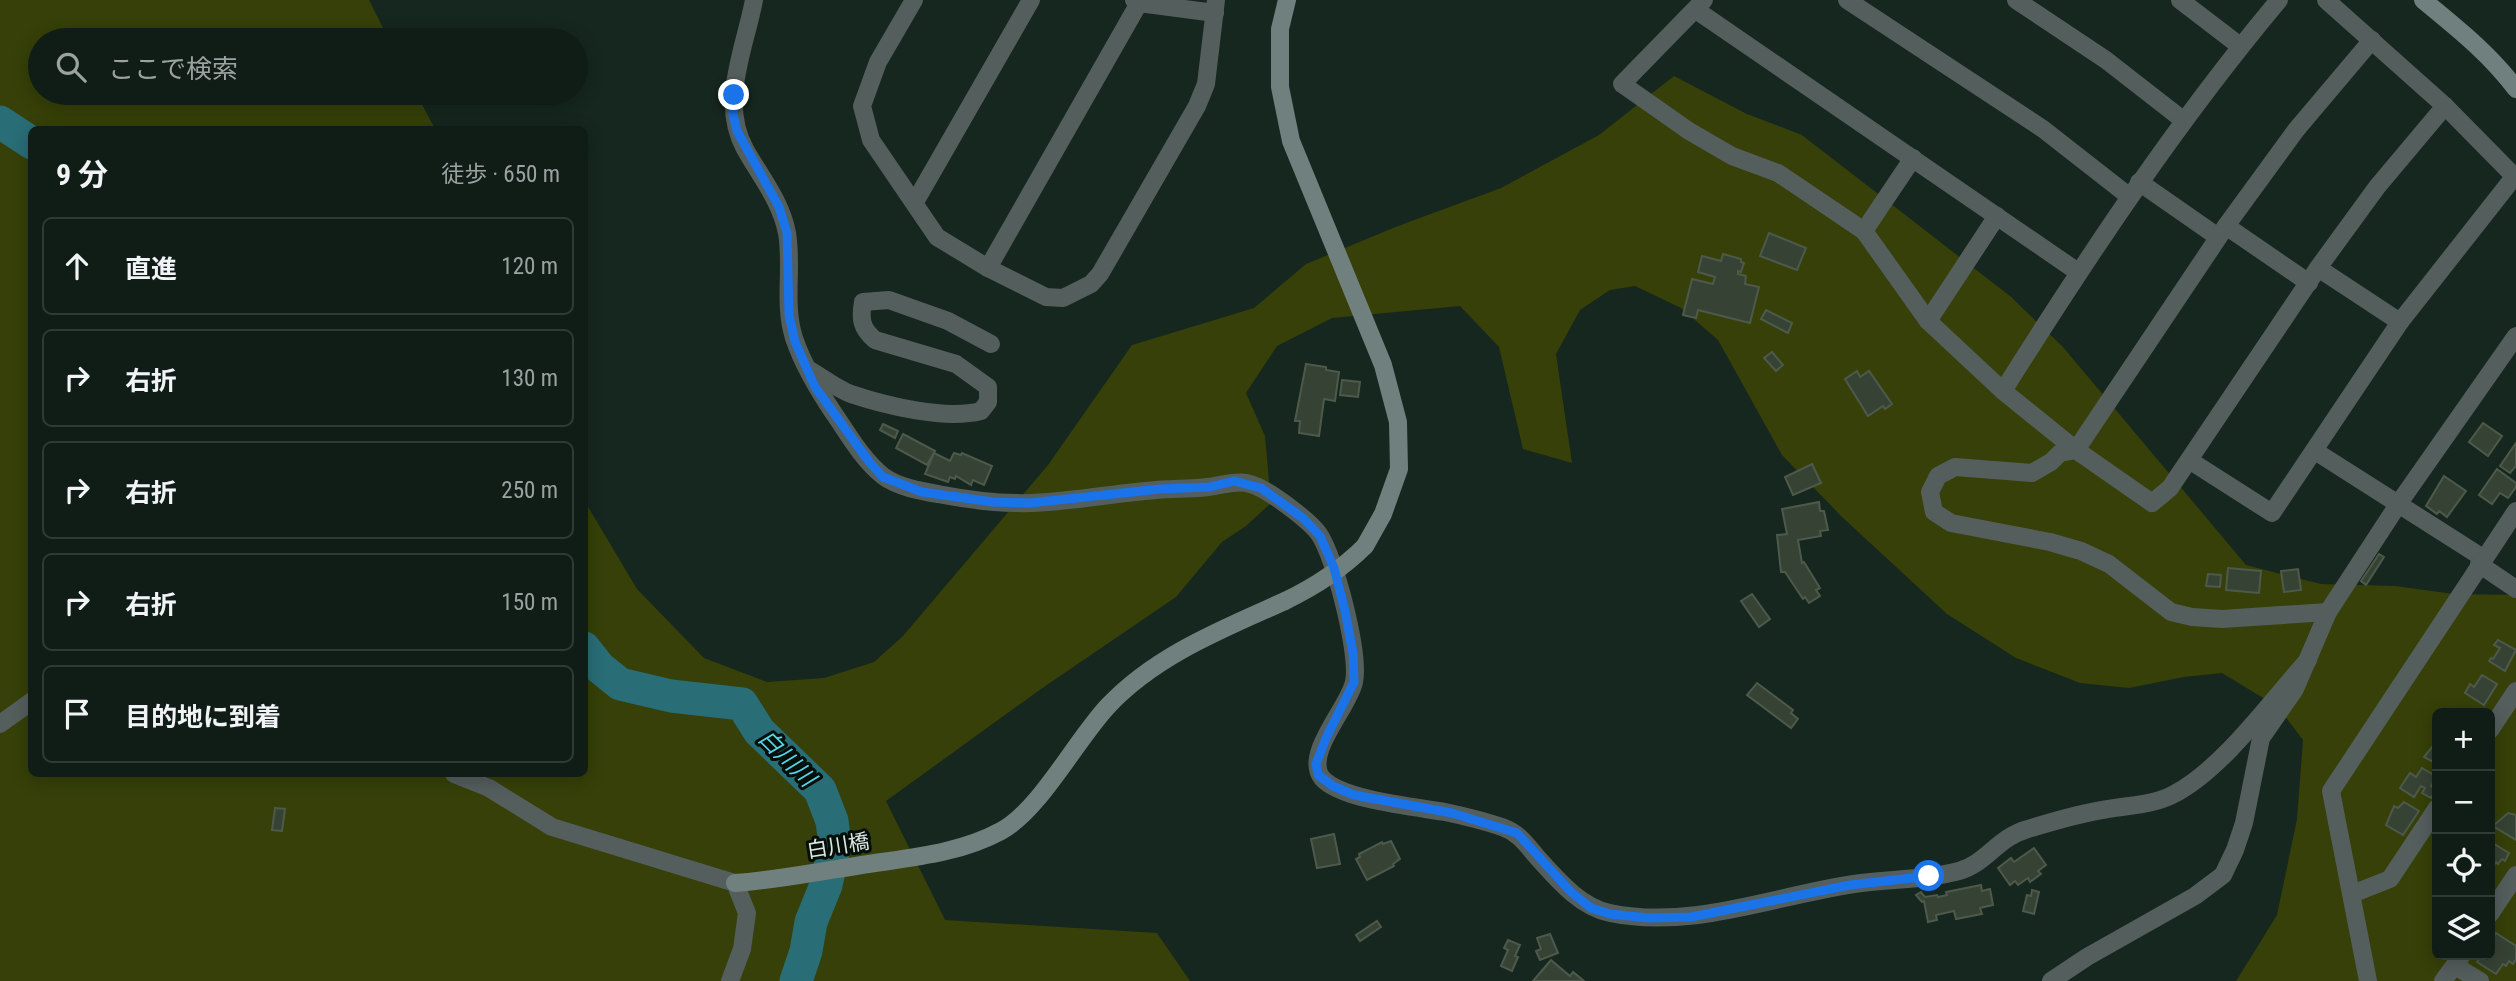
<!DOCTYPE html>
<html lang="ja">
<head>
<meta charset="utf-8">
<style>
	body { margin:0; font-family:"Roboto Condensed","Noto Sans JP",sans-serif; background:#1e2a23; color:#f1f3f6 }
	.controls { position:absolute; right:21px; bottom:21px; display:grid; overflow:hidden; border-radius:10px; box-shadow:0 4px 18px #0003 }
	.controls button { width:63px; height:63px; display:grid; place-items:center; padding:0; border:0; border-bottom:2px solid #303b35; background:#101d16; color:#f1f3f6; font:35px sans-serif }
	.stop { position:absolute; width:21px; height:21px; margin:-16px; border:5px solid #1a73e8; border-radius:50%; background:#fff }
	.stop.end { background:#1a73e8; border-color:#fff; box-shadow:0 2px 7px #0008 }
	.list { margin:0; padding:0; list-style:none }
	h2 { display:flex; justify-content:space-between; align-items:center; height:91px; margin:0; padding:0 28px; font-size:30px }
	h2 small { font-size:23px; font-weight:400; color:#9ca2a1 }
	.list li { display:grid; grid-template-columns:46px 1fr auto; gap:21px; align-items:center; box-sizing:border-box; height:98px; margin:0 14px 14px; padding:0 14px; border:2px solid #303b35; border-radius:10px }
	.list b { display:block; font-size:26px; white-space:nowrap }
	.list em { font-size:23px; font-style:normal; color:#9ca2a1 }
	.icon { flex:none; width:38px; height:38px; fill:none; stroke:currentColor; stroke-width:2; stroke-linecap:round; stroke-linejoin:round }
	.map { position:relative; flex:none; width:2516px; height:981px; overflow:hidden }
	.search { position:absolute; background:#101d16; box-shadow:0 4px 18px #0003; left:28px; top:28px; width:560px; height:77px; display:flex; align-items:center; gap:18px; box-sizing:border-box; padding:0 24px; border-radius:38px; color:#9ca2a1; font-size:26px }
	.panel { position:absolute; background:#101d16; box-shadow:0 4px 18px #0003; left:28px; top:126px; width:560px; height:651px; border-radius:10px }
	.map>svg:first-child { display:block }
	.green { fill:#364008; fill-rule:evenodd }
	.lines { fill:none; stroke-linecap:round; stroke-linejoin:round }
	.river { stroke:#296d76; stroke-width:33 }
	.building { fill:#364234; stroke:#4d5a4b; stroke-width:2 }
	.street { stroke:#545e5d; stroke-width:18 }
	.secondary { stroke:#70807e; stroke-width:18 }
	.secondary-bridge { stroke:#70807e; stroke-width:18 }
	.route { stroke:#1a73e8; stroke-width:9 }
	.labels { text-anchor:middle; stroke-width:6; stroke-linejoin:round; paint-order:stroke }
	.street-label { font-size:21px; fill:#dbe7e1; stroke:#060e0a }
	.water-label { font-size:23px; font-style:italic; fill:#53d7e8; stroke:#060e0a }
</style>
</head>
<body>
<div class="map">
<svg width="2516" height="981" viewBox="0 0 2516 981">
	<rect width="100%" height="100%" fill="#15271e"/>
	<path class="green" d="M0,0H369L389,40H40V93H416L435,129L32,130V774H584L585,492L587,505L637,589L704,658L767,682L824,678L874,662L903,636L1048,465L1132,345L1254,308L1306,264L1398,226L1501,188L1599,135L1674,76L1747,114L1802,135L2010,296L2063,347L2246,565L2321,584L2395,586L2454,594L2516,595V981H2236L2277,915L2297,819L2303,740L2278,707L2222,673L2184,677L2129,688L2080,683L2016,658L1947,614L1842,517L1782,455L1718,340L1681,308L1635,286L1610,290L1580,310L1556,354L1572,463L1523,449L1499,347L1460,306L1332,318L1277,346L1246,393L1265,436L1271,503L1246,526L1222,542L1176,597L1041,689L886,801L945,920L1157,933L1190,981H0ZM2437,713H2490V955H2437Z"/>
	<g class="lines">
		<g class="river">
			<polyline points="0,122 32,143"/>
			<polyline points="584,648 599,667 620,684 671,696 742,704 759,731 820,790 832,821 835,844 826,885 811,922 806,951 796,981"/>
		</g>
	</g>
	<g class="building">
		<polygon points="1769,233 1806,248 1797,270 1760,256"/>
		<polygon points="1723,254 1741,259 1741,262 1744,263 1741,272 1738,271 1738,274 1746,276 1745,284 1759,287 1750,323 1698,310 1696,318 1683,315 1692,279 1713,284 1715,277 1698,272 1702,256 1721,261"/>
		<polygon points="1766,310 1792,323 1788,333 1761,319"/>
		<polygon points="1772,352 1783,365 1776,371 1764,358"/>
		<polygon points="1306,364 1326,367 1326,370 1339,372 1335,401 1324,399 1319,436 1299,433 1300,421 1295,421"/>
		<polygon points="1857,371 1860,377 1869,371 1892,404 1885,409 1883,406 1868,416 1845,379"/>
		<polygon points="1342,380 1360,382 1358,397 1340,395"/>
		<polygon points="2483,423 2502,436 2488,456 2469,442"/>
		<polygon points="883,424 898,431 895,438 880,430"/>
		<polygon points="903,434 935,451 927,465 896,448"/>
		<polygon points="2516,443 2516,466 2510,473 2500,466"/>
		<polygon points="934,453 950,461 954,453 961,455 962,453 992,466 984,485 973,480 971,485 956,476 955,479 950,477 948,482 925,474"/>
		<polygon points="1812,464 1821,483 1793,495 1785,477"/>
		<polygon points="2497,469 2516,483 2516,487 2508,498 2500,493 2492,504 2479,495"/>
		<polygon points="2444,476 2466,491 2447,517 2439,511 2437,514 2426,506"/>
		<polygon points="1819,502 1820,511 1824,511 1828,530 1820,531 1821,536 1798,540 1802,563 1804,562 1820,588 1816,590 1820,596 1809,603 1805,597 1803,599 1785,572 1781,572 1777,535 1787,534 1782,509"/>
		<polygon points="2379,554 2384,557 2366,585 2361,581"/>
		<polygon points="2228,568 2261,571 2259,593 2226,590"/>
		<polygon points="2298,569 2301,590 2284,592 2281,571"/>
		<polygon points="2208,574 2221,575 2220,587 2206,586"/>
		<polygon points="1752,594 1770,619 1759,627 1741,601"/>
		<polygon points="2498,640 2516,650 2505,671 2489,661 2491,658 2493,659 2500,648 2494,645"/>
		<polygon points="2482,675 2497,684 2484,705 2465,693 2470,684 2474,687"/>
		<polygon points="1757,683 1793,710 1791,713 1798,719 1791,728 1747,695"/>
		<polygon points="2437,741 2437,764 2424,757"/>
		<polygon points="2422,768 2437,777 2431,786 2437,789 2431,798 2422,793 2425,788 2421,786 2414,797 2400,788 2410,773 2416,777"/>
		<polygon points="2404,802 2419,811 2403,835 2386,825 2394,806 2398,808"/>
		<polygon points="275,808 285,809 282,831 272,830"/>
		<polygon points="2508,813 2516,815 2516,840 2493,826"/>
		<polygon points="1334,834 1340,864 1317,868 1311,839"/>
		<polygon points="1391,841 1400,859 1393,864 1394,866 1367,880 1356,859 1360,857 1359,854 1382,842 1383,844"/>
		<polygon points="2491,842 2509,853 2505,861 2502,859 2498,864 2496,862 2492,868 2490,867"/>
		<polygon points="2034,848 2046,865 2038,871 2041,874 2030,882 2028,878 2018,885 2015,881 2010,885 1998,868 2011,858 2014,862"/>
		<polygon points="1981,885 1982,891 1990,889 1993,905 1980,908 1982,914 1956,919 1954,911 1936,915 1937,920 1928,922 1924,901 1922,902 1916,895 1921,892 1925,897 1937,895 1938,897 1947,895 1946,892"/>
		<polygon points="2032,890 2039,892 2034,914 2023,911 2027,895 2031,896"/>
		<polygon points="1377,921 1381,927 1360,941 1356,935"/>
		<polygon points="2496,933 2516,946 2516,959 2513,964 2509,961 2506,966 2503,964 2496,974 2477,962 2482,955 2490,955 2490,943"/>
		<polygon points="1550,934 1558,953 1540,960 1536,951 1541,949 1537,938"/>
		<polygon points="1508,940 1520,945 1515,956 1518,957 1512,971 1501,966 1508,950 1504,948"/>
		<polygon points="1551,960 1570,976 1573,972 1584,981 1533,981"/>
	</g>
	<g class="lines">
		<g class="street">
			<path d="M754,0C745,48 719,102 745,149C760,176 781,201 787,233C793,268 783,303 794,338C804,368 821,395 839,421C851,439 865,462 883,476C898,487 920,491 938,494C969,500 1000,504 1032,503C1079,501 1125,491 1172,489C1184,488 1196,489 1208,487C1231,484 1241,477 1264,490C1278,498 1310,521 1319,534C1335,557 1360,655 1354,682C1349,707 1303,754 1322,778C1341,800 1416,807 1445,812C1464,816 1484,821 1502,827C1519,833 1526,844 1537,857C1557,879 1580,907 1610,913C1692,930 1773,896 1854,884C1888,879 1926,880 1959,871C1987,863 1998,837 2028,829C2054,821 2081,813 2108,809C2131,805 2155,805 2176,793C2224,767 2271,701 2308,660"/>
			<polyline points="914,0 878,62 862,106 871,140 937,237 988,268 1046,297 1063,298 1091,284 1100,274 1197,106 1206,84 1216,0"/>
			<polyline points="1134,0 1139,3 1215,13"/>
			<polyline points="1704,0 1622,84 1689,131 1732,156 1778,173 1864,231 1928,321 2003,391 2076,450 2152,503 2170,488 2318,268 2377,187 2445,106"/>
			<polyline points="1847,0 2043,129 2130,197"/>
			<polyline points="2016,0 2106,60 2183,120"/>
			<polyline points="2180,0 2240,46"/>
			<polyline points="2326,0 2445,106 2516,178"/>
			<polyline points="1696,10 2078,272"/>
			<polyline points="2139,182 2218,237"/>
			<polyline points="915,202 1031,0"/>
			<polyline points="2226,226 2309,283"/>
			<polyline points="1864,231 1913,158"/>
			<polyline points="988,268 1139,3"/>
			<polyline points="2318,268 2400,322"/>
			<polyline points="1928,321 1997,216"/>
			<path d="M808,369C822,377 837,389 851,394C887,406 945,420 981,411L988,402V387L956,364L875,340C861,328 860,319 863,302L889,300L948,321L991,344"/>
			<path d="M2003,391C2088,256 2176,123 2279,0"/>
			<polyline points="2315,451 2483,558"/>
			<polyline points="2189,460 2272,513 2400,322 2514,177"/>
			<polyline points="2479,564 2516,589"/>
			<polyline points="2328,612 2222,619 2192,617 2171,612 2109,564 2081,551 2050,542 1951,523 1934,512 1930,492 1938,476 1955,467 2032,473 2051,462 2060,453 2076,450 2226,226 2296,130 2372,40"/>
			<polyline points="0,724 32,701"/>
			<polyline points="2490,730 2516,691"/>
			<polyline points="454,774 489,788 552,827 735,883 747,913 742,949 730,981"/>
			<polyline points="2352,894 2390,879 2437,808"/>
			<polyline points="2490,914 2516,875"/>
			<polyline points="2455,966 2480,981"/>
			<polyline points="2051,981 2087,957 2195,896 2223,875 2235,850 2244,823 2261,738 2295,689 2328,612 2399,503 2516,336"/>
			<polyline points="2368,981 2331,791 2516,511"/>
			<polyline points="2443,981 2462,955"/>
		</g>
		<g class="secondary">
			<polyline points="1287,0 1280,29 1280,87 1291,141 1383,365 1398,422 1399,469 1383,514 1365,546"/>
			<path d="M2423,0C2457,28 2490,54 2516,89"/>
			<path d="M735,883C776,880 816,872 856,866C904,858 957,855 1001,831C1040,810 1076,740 1108,706C1156,655 1223,629 1285,601"/>
		</g>
		<path class="secondary-bridge" d="M1285,601C1316,586 1341,570 1365,546"/>
	</g>
	<g class="lines">
		<polyline class="route" points="734,95 733,114 737,131 779,207 787,233 789,315 795,342 815,387 870,463 883,477 922,492 993,502 1030,503 1160,489 1210,487 1234,481 1261,488 1303,518 1320,536 1334,568 1345,611 1353,653 1354,682 1326,738 1316,764 1318,775 1333,786 1354,795 1452,813 1517,833 1571,892 1591,908 1610,914 1649,918 1691,917 1850,885 1929,876"/>
	</g>
	<g class="labels">
		<g class="street-label">
			<text transform="translate(838 846) rotate(-9)" y="7">白川橋</text>
		</g>
		<g class="water-label">
			<text transform="translate(787 758) rotate(45)" y="8">白川川</text>
		</g>
	</g>
</svg>
<div class="controls">
<button>+</button>
<button>−</button>
<button><svg class="icon" aria-label="locate" viewBox="0 0 24 24"><circle cx="12" cy="12" r="6"/><path d="M12 2v4M12 18v4M2 12h4M18 12h4"/></svg></button>
<button><svg class="icon" aria-label="layers" viewBox="0 0 24 24"><path d="M12 4l9 5-9 5-9-5zM3 14l9 5 9-5"/></svg></button>
</div>
<div class="stop" style="left:1929px;top:876px"></div>
<div class="stop end" style="left:734px;top:95px"></div>
<div class="search"><svg class="icon" aria-label="search" viewBox="0 0 24 24"><circle cx="10" cy="10" r="6"/><path d="M15 15l6 6"/></svg>ここで検索</div>
<section class="panel">
<h2>9 分<small>徒歩 · 650 m</small></h2>
<ul class="list">
<li><svg class="icon" aria-label="ahead" viewBox="0 0 24 24"><path d="M12 20V5M6 11l6-6 6 6"/></svg><div><b>直進</b></div><em>120 m</em></li>
<li><svg class="icon" aria-label="right" viewBox="0 0 24 24"><path d="M7 20v-9h11M14 6l5 5-5 5"/></svg><div><b>右折</b></div><em>130 m</em></li>
<li><svg class="icon" aria-label="right" viewBox="0 0 24 24"><path d="M7 20v-9h11M14 6l5 5-5 5"/></svg><div><b>右折</b></div><em>250 m</em></li>
<li><svg class="icon" aria-label="right" viewBox="0 0 24 24"><path d="M7 20v-9h11M14 6l5 5-5 5"/></svg><div><b>右折</b></div><em>150 m</em></li>
<li><svg class="icon" aria-label="arrive" viewBox="0 0 24 24"><path d="M6 21V4h12l-3 4 3 4H6"/></svg><div><b>目的地に到着</b></div></li>
</ul>
</section>
</div>
</body>
</html>
